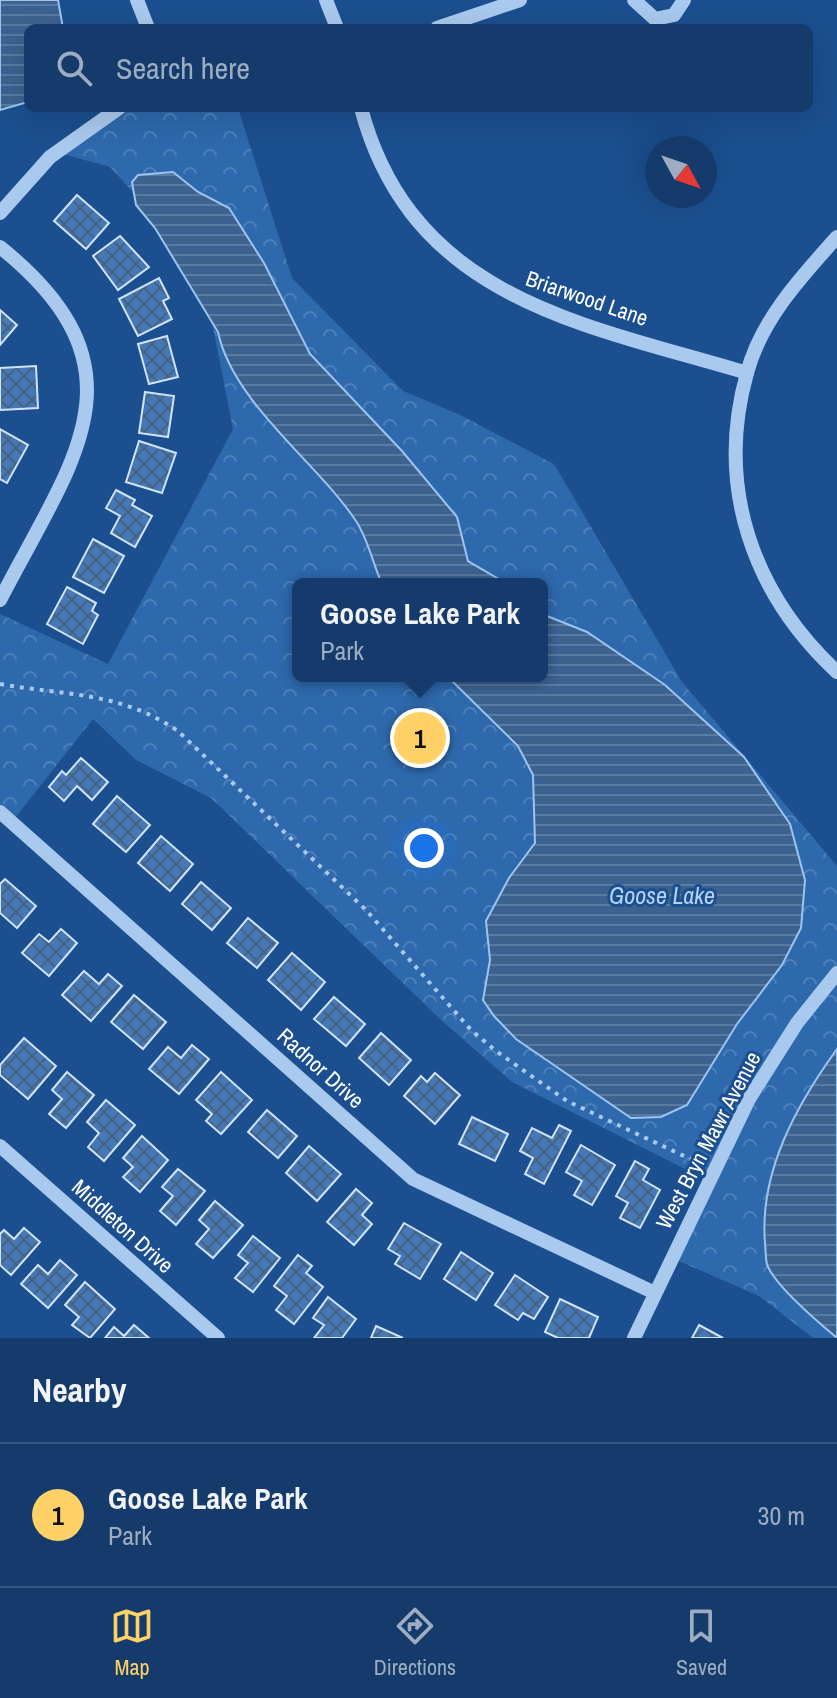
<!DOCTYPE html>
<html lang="en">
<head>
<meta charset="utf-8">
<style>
	body { margin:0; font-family:"Archivo Narrow",sans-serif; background:#214673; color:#f1f3f6 }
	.compass { position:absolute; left:645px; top:136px; width:72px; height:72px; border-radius:50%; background:#143b6b; box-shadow:0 8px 32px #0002; rotate:130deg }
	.you { position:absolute; left:424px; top:848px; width:28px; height:28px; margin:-20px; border:6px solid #fff; border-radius:50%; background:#1a73e8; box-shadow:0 0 0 12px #1a73e833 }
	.badge { display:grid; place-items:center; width:52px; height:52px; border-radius:50%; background:#ffd166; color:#111; font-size:26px; font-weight:700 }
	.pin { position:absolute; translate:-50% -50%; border:4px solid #fff; box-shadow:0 2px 8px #0006 }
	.popup { position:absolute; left:292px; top:578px; width:256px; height:104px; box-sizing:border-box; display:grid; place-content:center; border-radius:12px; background:#143b6b; filter:drop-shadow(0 2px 6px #0005); font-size:26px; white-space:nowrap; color:#9dadc1 }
	.popup b { font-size:30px; color:#f1f3f6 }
	.popup::after { content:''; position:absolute; left:50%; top:100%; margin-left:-16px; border:16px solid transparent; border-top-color:#143b6b }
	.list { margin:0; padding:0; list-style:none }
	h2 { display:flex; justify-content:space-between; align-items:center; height:104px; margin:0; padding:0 32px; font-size:34px }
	h2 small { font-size:26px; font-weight:400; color:#9dadc1 }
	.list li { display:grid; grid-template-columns:52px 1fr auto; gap:24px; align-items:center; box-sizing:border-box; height:144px; padding:0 32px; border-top:2px solid #33557e }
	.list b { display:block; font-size:30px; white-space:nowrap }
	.list p { margin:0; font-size:26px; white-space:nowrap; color:#9dadc1 }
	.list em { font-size:26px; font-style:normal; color:#9dadc1 }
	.icon { flex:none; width:44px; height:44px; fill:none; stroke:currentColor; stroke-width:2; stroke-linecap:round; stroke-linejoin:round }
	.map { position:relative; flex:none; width:837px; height:1338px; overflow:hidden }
	.search { position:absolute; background:#143b6b; box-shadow:0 8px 32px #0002; left:24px; right:24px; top:24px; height:88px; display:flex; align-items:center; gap:20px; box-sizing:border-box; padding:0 28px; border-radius:12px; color:#9dadc1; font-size:30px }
	.sheet { height:248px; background:#143b6b }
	nav { display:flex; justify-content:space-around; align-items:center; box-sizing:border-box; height:112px; border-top:2px solid #33557e; background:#143b6b; font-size:22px; color:#9dadc1 }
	nav a { display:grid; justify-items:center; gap:4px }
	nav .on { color:#ffd166 }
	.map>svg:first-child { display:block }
	.park { fill:url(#park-crowns); fill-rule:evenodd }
	.water { fill:url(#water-rules); stroke:#9cc4f0; stroke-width:2 }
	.building { fill:url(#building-cross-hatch); stroke:#cfe3fa; stroke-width:2 }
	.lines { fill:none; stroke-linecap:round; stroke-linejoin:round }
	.path { stroke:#a9c9ee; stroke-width:4; stroke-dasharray:4 6; stroke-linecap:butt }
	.minor { stroke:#a9c9ee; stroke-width:14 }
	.labels { text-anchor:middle; stroke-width:6; stroke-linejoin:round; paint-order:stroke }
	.street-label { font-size:22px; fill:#fff; stroke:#1b4f8f }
	.water-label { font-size:24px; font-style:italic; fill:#b5d3f5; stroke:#1b4f8f }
</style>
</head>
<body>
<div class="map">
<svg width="837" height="1338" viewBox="0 0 837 1338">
	<defs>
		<pattern id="park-crowns" width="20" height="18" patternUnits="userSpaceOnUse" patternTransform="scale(2)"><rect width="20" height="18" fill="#2e69ad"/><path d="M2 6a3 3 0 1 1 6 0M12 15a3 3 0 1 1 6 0" fill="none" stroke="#4d80b9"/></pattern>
		<pattern id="water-rules" width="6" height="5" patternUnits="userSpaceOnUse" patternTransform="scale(2)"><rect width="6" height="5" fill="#3c6290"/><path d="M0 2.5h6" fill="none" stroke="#597aa1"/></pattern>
		<pattern id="building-cross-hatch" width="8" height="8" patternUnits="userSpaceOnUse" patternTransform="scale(2)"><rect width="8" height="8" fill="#4478b7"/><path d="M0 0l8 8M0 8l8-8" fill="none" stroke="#486282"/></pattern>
	</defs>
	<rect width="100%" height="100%" fill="#1b4f8f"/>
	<path class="park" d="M119,108H238L292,278L403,391L458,414L554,464L682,682L837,866V1338H813L759,1296L672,1258L707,1180L512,1082L441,1020L211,798L136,760L93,719L11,823L0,812V614L108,664L233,429L207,297L176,239L110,167L56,152ZM298,584H542V676H298Z"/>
	<g class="water">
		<polygon points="0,0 58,0 63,28 28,28 28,102 0,110"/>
		<path d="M173,172L198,192L229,208L264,263L310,354L402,451L457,517L468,561L507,584H382C373,564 368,539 356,521C317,462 233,403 218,332L155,228L136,205L132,182L138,175Z"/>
		<polygon points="542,614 587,632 665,685 744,757 790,824 805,880 801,928 782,965 737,1024 687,1105 661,1117 631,1118 516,1039 494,1016 483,1000 490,960 486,921 509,878 535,843 533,775 518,746 447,676 542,676"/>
		<path d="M837,1049V1338C819,1323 778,1288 768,1267C765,1261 766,1250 765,1243C759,1172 797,1104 837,1049Z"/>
	</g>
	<g class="building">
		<polygon points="77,195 109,223 86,249 54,221"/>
		<polygon points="120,236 149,267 118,290 93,256"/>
		<polygon points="159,278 169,298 163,301 172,319 138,336 119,299"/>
		<polygon points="0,310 17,325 0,345"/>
		<polygon points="167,336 178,377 149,384 138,344"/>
		<polygon points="36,366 38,408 0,410 0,368"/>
		<polygon points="145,392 174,396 168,437 139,433"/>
		<polygon points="0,429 28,445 7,483 0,479"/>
		<polygon points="139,441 176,453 162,493 126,482"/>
		<polygon points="116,490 135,500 132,505 152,516 135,547 111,533 120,516 106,508"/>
		<polygon points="93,539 124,556 104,593 73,577"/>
		<polygon points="67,587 96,603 92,611 98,615 83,644 47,624"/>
		<polygon points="81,758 108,782 92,800 77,786 64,801 49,787 62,771 66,775"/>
		<polygon points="117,796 150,825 126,852 93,824"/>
		<polygon points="161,836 193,864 170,891 138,863"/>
		<polygon points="5,879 36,906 17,928 0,913 0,884"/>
		<polygon points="201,882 231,908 212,930 182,904"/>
		<polygon points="248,918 278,943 257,968 227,943"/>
		<polygon points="61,929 77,943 49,976 22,953 39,934 49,942"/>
		<polygon points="292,953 325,982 301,1010 268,980"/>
		<polygon points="84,971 99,984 108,974 122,986 91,1021 62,995"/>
		<polygon points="134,995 166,1022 143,1049 111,1022"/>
		<polygon points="334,997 365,1024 346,1046 314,1019"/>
		<polygon points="381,1033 411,1060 389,1085 359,1058"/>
		<polygon points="24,1038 56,1066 28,1099 0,1075 0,1065"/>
		<polygon points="192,1045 209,1059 179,1094 149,1069 168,1047 181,1058"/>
		<polygon points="67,1072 94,1095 66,1128 49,1114 62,1099 52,1090"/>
		<polygon points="221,1072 252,1100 221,1134 206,1121 212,1114 196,1100"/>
		<polygon points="435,1073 460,1095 435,1124 404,1096 421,1076 427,1082"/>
		<polygon points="106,1100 135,1125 104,1161 88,1147 99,1133 87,1122"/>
		<polygon points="267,1110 297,1136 278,1158 248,1132"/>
		<polygon points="472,1117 508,1134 495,1161 459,1144"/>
		<polygon points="559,1125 571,1131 544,1184 525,1174 533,1158 520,1151 532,1128 552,1138"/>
		<polygon points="142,1136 168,1160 140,1192 123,1177 133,1167 123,1158"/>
		<polygon points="581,1145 615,1165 592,1205 574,1195 582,1181 566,1172"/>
		<polygon points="309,1146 341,1174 317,1201 286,1173"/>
		<polygon points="635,1161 649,1169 643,1180 660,1190 640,1228 620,1218 628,1203 616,1196"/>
		<polygon points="178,1169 205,1191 176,1225 160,1211 173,1196 162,1187"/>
		<polygon points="356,1189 372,1203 362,1215 372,1224 354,1245 327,1222"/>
		<polygon points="215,1201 243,1225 213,1258 196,1244 209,1229 199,1220"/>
		<polygon points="404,1223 441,1244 420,1279 395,1264 400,1256 388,1249"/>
		<polygon points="24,1228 40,1242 11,1275 0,1265 0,1234 4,1230 14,1239"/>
		<polygon points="253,1236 280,1258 253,1292 235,1278 248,1263 238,1255"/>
		<polygon points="461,1252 493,1273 476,1300 444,1279"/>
		<polygon points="298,1255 312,1266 306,1273 323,1287 294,1324 276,1310 287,1296 274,1286"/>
		<polygon points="60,1260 77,1275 48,1308 21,1284 38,1265 48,1274"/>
		<polygon points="515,1275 548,1297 534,1319 523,1313 518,1320 495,1305"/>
		<polygon points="85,1282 115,1309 90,1338 72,1325 79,1317 65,1305"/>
		<polygon points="328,1297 356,1319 342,1338 314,1338 324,1325 313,1318"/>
		<polygon points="560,1299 598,1317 589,1338 558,1338 545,1332"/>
		<polygon points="134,1325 149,1338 105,1338 114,1327 124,1336"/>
		<polygon points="699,1325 723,1338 692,1338"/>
		<polygon points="376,1326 403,1338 371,1338"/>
	</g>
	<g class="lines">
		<path class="path" d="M0,684C67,696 119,691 178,731L366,910L471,1030L496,1051L567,1101L701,1164"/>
		<g class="minor">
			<polyline points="137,0 148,28"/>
			<polyline points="326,0 337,28"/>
			<polyline points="634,0 655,19 674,15 684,0"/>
			<polyline points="437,28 520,0"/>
			<path d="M361,108C412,300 584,324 747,373"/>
			<polyline points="0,213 50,157 119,108"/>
			<path d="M837,237C801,277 761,320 747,373C715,487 753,594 837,672"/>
			<path d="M0,247C153,370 72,460 0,600"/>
			<polyline points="0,812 413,1179 655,1293"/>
			<polyline points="0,1146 218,1338"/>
			<polyline points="634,1338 749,1099 797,1023 837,973"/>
		</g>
	</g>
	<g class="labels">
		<g class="street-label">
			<text transform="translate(587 298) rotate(19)" y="8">Briarwood Lane</text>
			<text transform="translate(321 1068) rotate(42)" y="8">Radnor Drive</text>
			<text transform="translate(708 1140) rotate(-62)" y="8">West Bryn Mawr Avenue</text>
			<text transform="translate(123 1226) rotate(42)" y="8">Middleton Drive</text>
		</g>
		<g class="water-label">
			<text x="662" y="904">Goose Lake</text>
		</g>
	</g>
</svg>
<svg class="compass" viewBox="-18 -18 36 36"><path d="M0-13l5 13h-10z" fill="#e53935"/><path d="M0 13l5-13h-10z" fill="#9dadc1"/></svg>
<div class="you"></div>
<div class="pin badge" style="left:420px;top:738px">1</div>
<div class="popup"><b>Goose Lake Park</b>Park</div>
<div class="search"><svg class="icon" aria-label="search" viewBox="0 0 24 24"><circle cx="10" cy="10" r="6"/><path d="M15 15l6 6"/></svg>Search here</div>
</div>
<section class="sheet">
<h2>Nearby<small></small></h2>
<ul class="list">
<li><span class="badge">1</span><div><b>Goose Lake Park</b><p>Park</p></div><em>30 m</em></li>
</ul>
</section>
<nav>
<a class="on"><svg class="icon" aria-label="map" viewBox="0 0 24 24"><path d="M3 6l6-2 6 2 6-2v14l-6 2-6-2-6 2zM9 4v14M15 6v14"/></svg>Map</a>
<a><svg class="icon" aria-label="directions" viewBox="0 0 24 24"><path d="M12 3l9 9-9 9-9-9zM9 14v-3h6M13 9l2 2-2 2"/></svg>Directions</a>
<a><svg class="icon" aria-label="saved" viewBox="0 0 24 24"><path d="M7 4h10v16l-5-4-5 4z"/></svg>Saved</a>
</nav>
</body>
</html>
